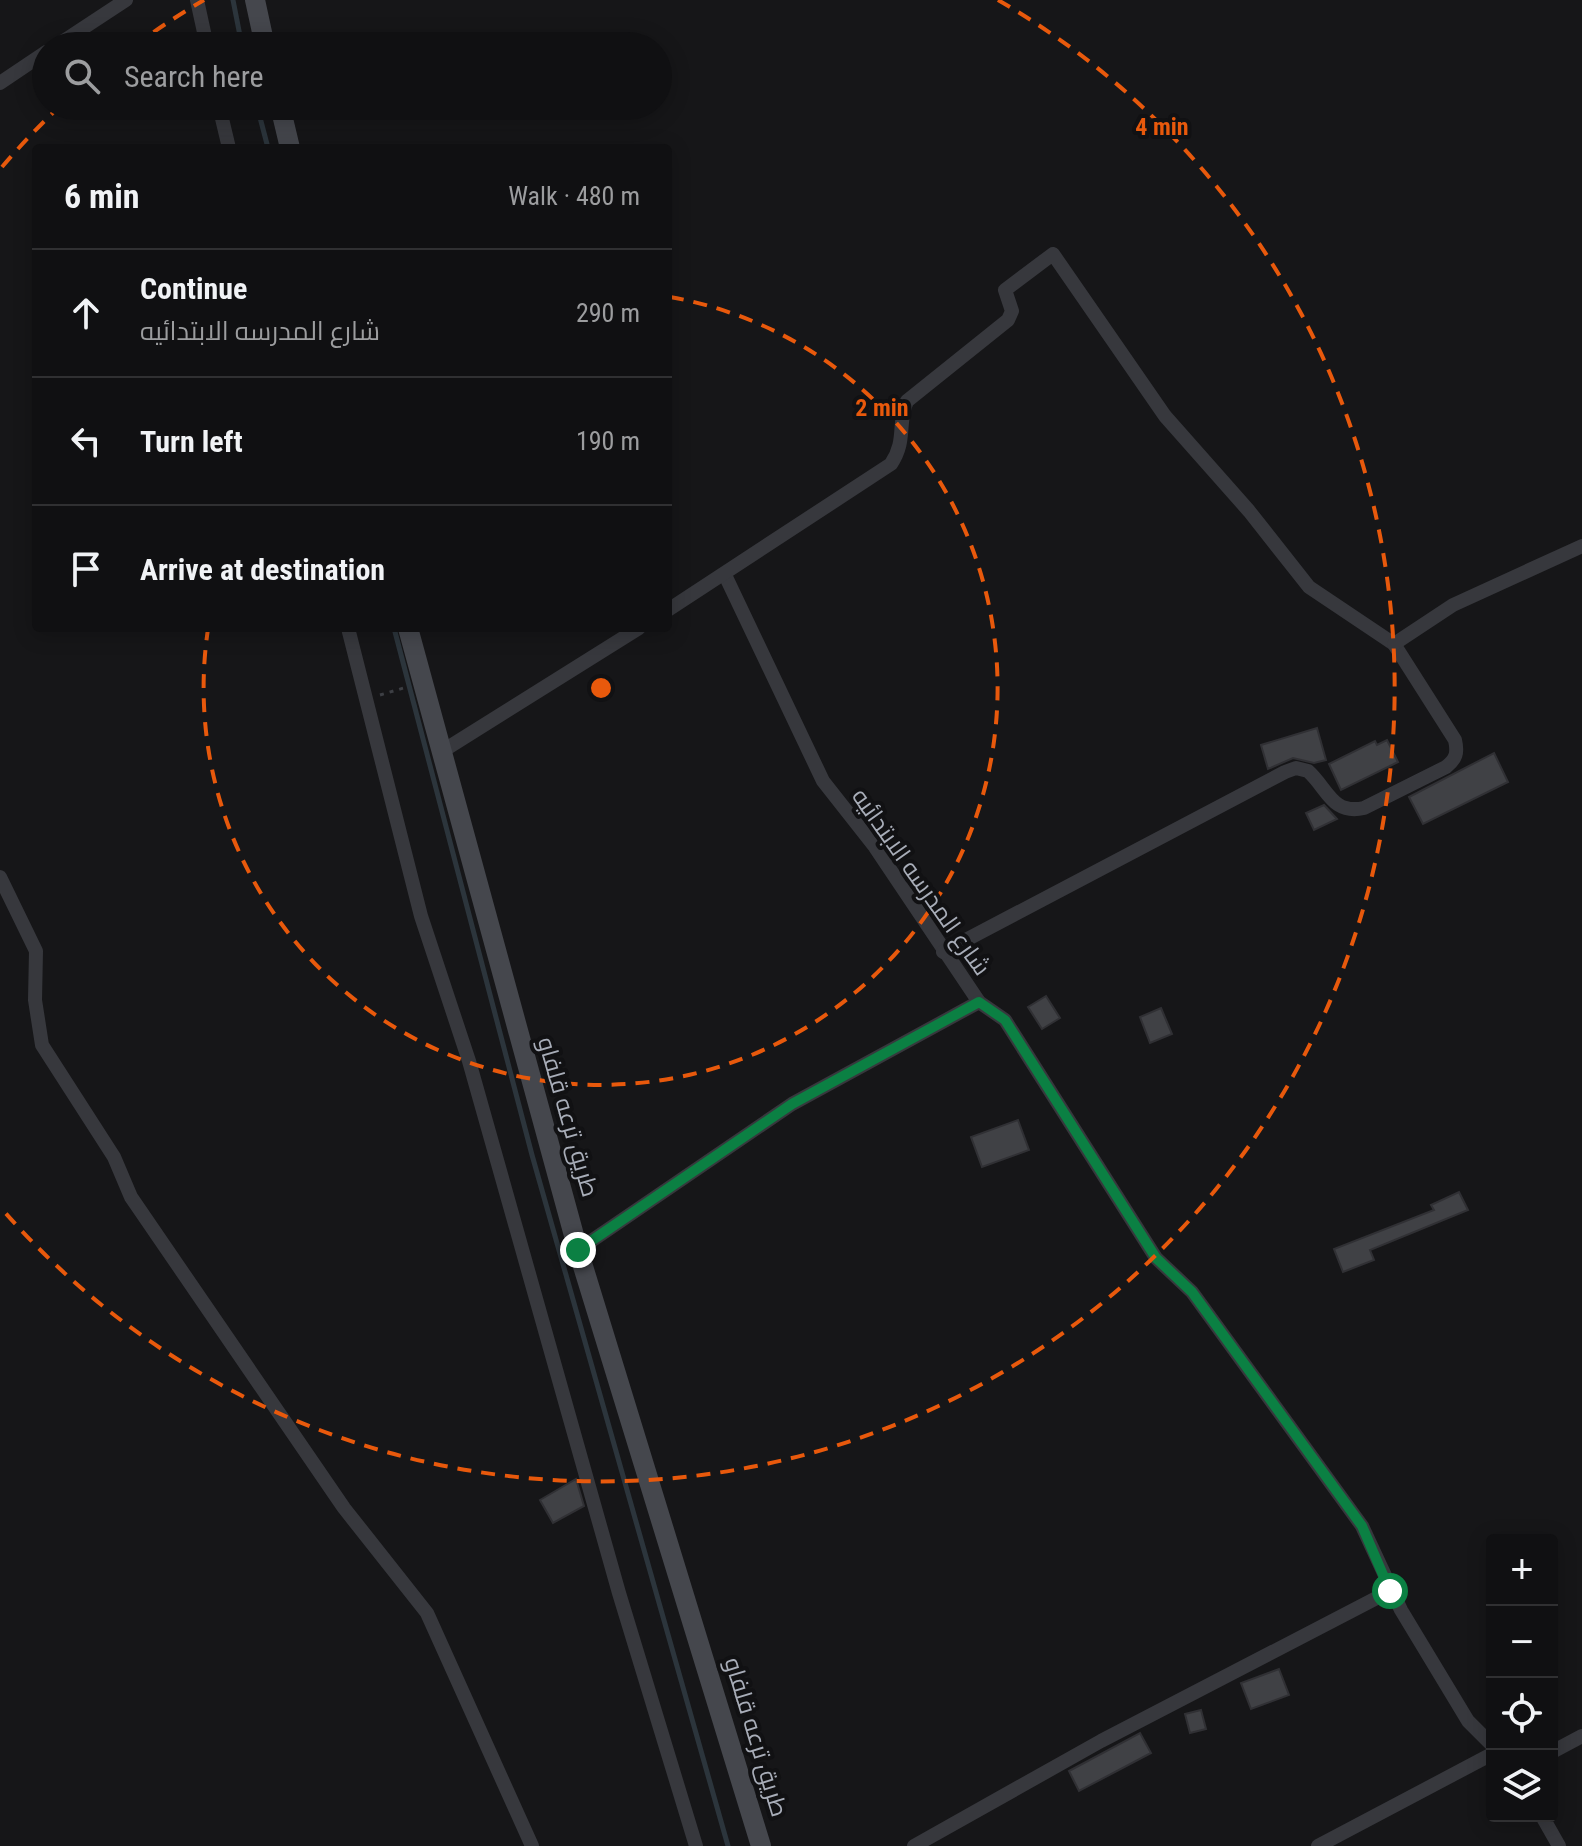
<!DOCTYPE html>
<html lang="en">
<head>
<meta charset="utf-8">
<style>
	body { margin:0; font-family:"Roboto Condensed",Cairo,sans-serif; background:#19191b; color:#f1f3f6 }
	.controls { position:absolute; right:24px; bottom:24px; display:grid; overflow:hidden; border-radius:8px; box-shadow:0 4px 20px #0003 }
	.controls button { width:72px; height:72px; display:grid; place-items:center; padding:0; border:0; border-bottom:2px solid #303032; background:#101012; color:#f1f3f6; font:40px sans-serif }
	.stop { position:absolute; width:24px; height:24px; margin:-18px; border:6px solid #0b8043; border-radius:50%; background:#fff }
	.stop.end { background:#0b8043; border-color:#fff; box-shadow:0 2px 8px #0008 }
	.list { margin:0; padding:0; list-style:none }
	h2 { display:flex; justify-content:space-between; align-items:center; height:104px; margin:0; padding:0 32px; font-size:34px }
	h2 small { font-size:26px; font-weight:400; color:#9c9d9f }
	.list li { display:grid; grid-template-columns:52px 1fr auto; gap:24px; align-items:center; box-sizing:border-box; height:128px; padding:0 32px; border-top:2px solid #303032 }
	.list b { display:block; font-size:30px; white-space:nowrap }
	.list p { margin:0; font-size:26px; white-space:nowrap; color:#9c9d9f }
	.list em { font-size:26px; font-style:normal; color:#9c9d9f }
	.icon { flex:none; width:44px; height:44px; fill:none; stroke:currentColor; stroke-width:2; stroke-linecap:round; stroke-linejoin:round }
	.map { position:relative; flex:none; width:1582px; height:1846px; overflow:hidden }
	.search { position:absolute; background:#101012; box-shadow:0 4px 20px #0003; left:32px; top:32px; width:640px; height:88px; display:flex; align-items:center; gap:20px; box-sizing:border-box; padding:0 28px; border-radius:44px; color:#9c9d9f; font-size:30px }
	.panel { position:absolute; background:#101012; box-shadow:0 4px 20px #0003; left:32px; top:144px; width:640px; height:488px; border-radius:8px }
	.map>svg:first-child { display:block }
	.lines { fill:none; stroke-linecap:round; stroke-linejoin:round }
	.stream { stroke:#2c353c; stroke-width:5 }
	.building { fill:#404145; stroke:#303034; stroke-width:2 }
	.path { stroke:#3d3f44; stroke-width:3; stroke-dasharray:4 6; stroke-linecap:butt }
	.street { stroke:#37383d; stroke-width:14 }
	.secondary { stroke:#45474d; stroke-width:20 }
	.route { stroke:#0b8043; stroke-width:10 }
	.ring { fill:none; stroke:#e8590c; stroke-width:4; stroke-dasharray:14 10 }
	.labels { text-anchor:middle; stroke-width:8; stroke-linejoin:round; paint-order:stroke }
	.street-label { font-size:24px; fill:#a8adb8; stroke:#111113 }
	.centre { fill:#e8590c; stroke:#111113; stroke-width:4 }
	.ring-label { font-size:24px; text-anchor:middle; font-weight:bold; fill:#e8590c; stroke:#111113; stroke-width:8; stroke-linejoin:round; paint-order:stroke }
</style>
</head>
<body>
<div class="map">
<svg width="1582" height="1846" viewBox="0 0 1582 1846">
	<rect width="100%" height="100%" fill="#161618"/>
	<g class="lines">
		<g class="stream">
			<polyline points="233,0 242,46"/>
			<polyline points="257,106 268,148"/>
			<polyline points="394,628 532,1155 728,1846"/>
		</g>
	</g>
	<g class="building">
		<polygon points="1317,728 1326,760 1314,763 1293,758 1268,769 1261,745"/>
		<polygon points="1387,740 1398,762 1341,790 1329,764 1375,741 1377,745"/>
		<polygon points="1494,753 1508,782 1423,824 1409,797"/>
		<polygon points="1324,805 1337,819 1314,830 1306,813"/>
		<polygon points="1046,996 1060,1018 1042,1029 1028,1007"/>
		<polygon points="1161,1008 1172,1034 1150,1043 1140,1017"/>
		<polygon points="1018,1120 1029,1150 982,1167 971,1137"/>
		<polygon points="1459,1192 1468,1210 1370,1250 1374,1260 1343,1272 1334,1249 1434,1210 1431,1205"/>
		<polygon points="576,1479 584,1506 553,1523 540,1500"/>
		<polygon points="1279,1669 1289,1695 1251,1709 1241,1683"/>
		<polygon points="1201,1710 1206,1729 1190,1733 1185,1714"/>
		<polygon points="1140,1733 1151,1753 1079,1791 1069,1771"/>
	</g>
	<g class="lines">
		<polyline class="path" points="380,695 407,687"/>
		<g class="street">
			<polyline points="197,0 207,46"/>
			<polyline points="56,46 126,0"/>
			<polyline points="0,83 46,52"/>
			<polyline points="219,106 229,148"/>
			<polyline points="725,575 823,781 875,847 979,1002 1005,1020 1156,1258 1192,1292 1362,1526 1401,1610 1468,1721 1492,1745"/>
			<path d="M668,610L891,464C907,440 897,423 907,401L1008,320L1012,311L1005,290L1053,254L1165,416L1249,511L1309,587L1394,644L1455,740C1458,753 1456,759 1446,767L1364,808C1332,815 1328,789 1308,771L1296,768L1285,772L943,952"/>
			<polyline points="348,628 421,916 469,1061 619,1593 696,1846"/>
			<polyline points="1394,644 1453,605 1582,546"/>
			<polyline points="441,752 639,628"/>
			<polyline points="0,877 36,951 35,1000 42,1045 114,1157 131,1197 344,1508 427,1613 532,1846"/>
			<polyline points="578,1250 792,1104 979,1002"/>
			<polyline points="1552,1752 1582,1736"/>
			<polyline points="1542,1816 1559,1846"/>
			<polyline points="914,1846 1101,1741 1390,1591"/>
			<polyline points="1318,1846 1492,1754"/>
		</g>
		<g class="secondary">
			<polyline points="255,0 265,46"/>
			<polyline points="280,106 290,148"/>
			<polyline points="408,628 578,1250 761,1846"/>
		</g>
	</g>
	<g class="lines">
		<polyline class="route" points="578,1250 792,1104 979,1002 1005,1020 1156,1258 1192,1292 1362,1526 1390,1591"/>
	</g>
	<g class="ring">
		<path d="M670 297A397 397 0 1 1 208 629"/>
		<path d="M2 167A794 794 0 0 1 59 107M134 46A794 794 0 0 1 204 0M998 0A794 794 0 1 1 2 1209"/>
	</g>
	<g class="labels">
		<g class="street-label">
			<text transform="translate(921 882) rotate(55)" y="8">شارع المدرسه الابتدائيه</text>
			<text transform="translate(568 1117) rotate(74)" y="8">طريق ترعه قلفاو</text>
			<text transform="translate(756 1737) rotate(73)" y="8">طريق ترعه قلفاو</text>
		</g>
	</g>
	<circle cx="601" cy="688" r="12" class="centre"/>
	<g class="ring-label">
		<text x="1162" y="135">4 min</text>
		<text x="882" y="416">2 min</text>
	</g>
</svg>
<div class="controls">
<button>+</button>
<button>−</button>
<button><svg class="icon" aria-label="locate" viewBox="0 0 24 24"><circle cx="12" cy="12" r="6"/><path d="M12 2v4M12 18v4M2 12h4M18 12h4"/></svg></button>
<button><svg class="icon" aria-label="layers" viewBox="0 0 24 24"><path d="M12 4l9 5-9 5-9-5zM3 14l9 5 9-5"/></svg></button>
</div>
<div class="stop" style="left:1390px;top:1591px"></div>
<div class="stop end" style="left:578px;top:1250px"></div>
<div class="search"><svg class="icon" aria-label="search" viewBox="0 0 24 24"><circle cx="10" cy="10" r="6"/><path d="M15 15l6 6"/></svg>Search here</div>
<section class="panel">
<h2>6 min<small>Walk · 480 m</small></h2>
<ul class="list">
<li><svg class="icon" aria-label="ahead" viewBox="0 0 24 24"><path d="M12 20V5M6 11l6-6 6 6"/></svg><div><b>Continue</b><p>شارع المدرسه الابتدائيه</p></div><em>290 m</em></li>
<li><svg class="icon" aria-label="left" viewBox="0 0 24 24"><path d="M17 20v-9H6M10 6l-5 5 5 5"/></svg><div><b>Turn left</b></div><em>190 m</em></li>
<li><svg class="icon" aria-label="arrive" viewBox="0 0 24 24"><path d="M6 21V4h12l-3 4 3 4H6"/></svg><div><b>Arrive at destination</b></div></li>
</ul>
</section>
</div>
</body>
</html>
